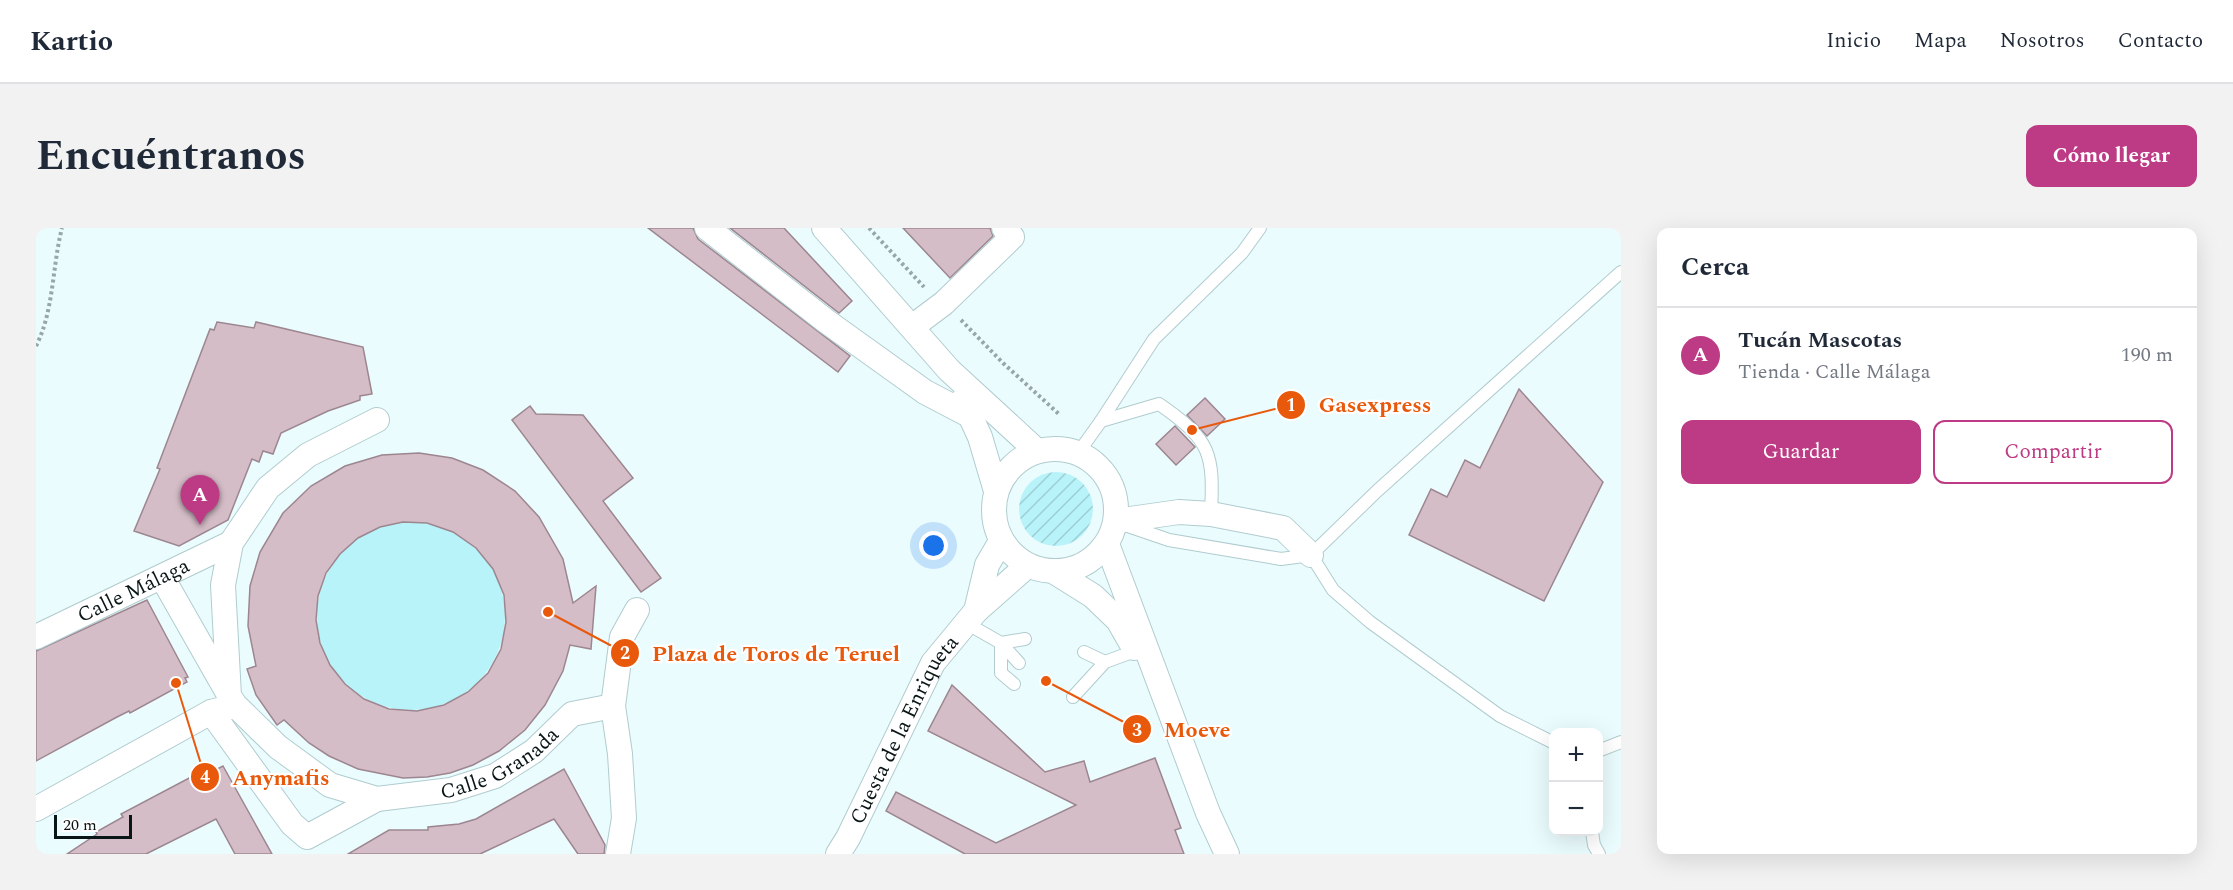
<!DOCTYPE html>
<html lang="es">
<head>
<meta charset="utf-8">
<style>
	body { margin:0; font-family:Spectral,serif; background:#f2f2f3; color:#1f2937 }
	.controls { position:absolute; right:18px; bottom:18px; display:grid; overflow:hidden; border-radius:12px; box-shadow:0 6px 24px #0002 }
	.controls button { width:54px; height:54px; display:grid; place-items:center; padding:0; border:0; border-bottom:2px solid #e0e1e3; background:#fff; color:#1f2937; font:30px sans-serif }
	.scale { position:absolute; left:18px; bottom:15px; width:78px; box-sizing:border-box; padding-left:6px; border:3px solid #0a1516; border-top:0; font-size:16px; line-height:21px; white-space:nowrap; color:#0a1516; -webkit-text-stroke:4px #fff; paint-order:stroke }
	.you { position:absolute; left:898px; top:318px; width:21px; height:21px; margin:-15px; border:4px solid #fff; border-radius:50%; background:#1a73e8; box-shadow:0 0 0 9px #1a73e833 }
	.badge { display:grid; place-items:center; width:39px; height:39px; border-radius:50%; background:#bd3b84; color:#fff; font-size:20px; font-weight:700 }
	.pin { position:absolute; translate:-50% -50px; filter:drop-shadow(0 2px 3px #0008) }
	.pin::after { content:''; position:absolute; top:32px; width:21px; height:18px; background:inherit; clip-path:polygon(0 0,100% 0,50% 100%) }
	.list { margin:0; padding:0; list-style:none }
	h2 { display:flex; justify-content:space-between; align-items:center; height:78px; margin:0; padding:0 24px; font-size:26px }
	h2 small { font-size:20px; font-weight:400; color:#747a83 }
	.list li { display:grid; grid-template-columns:39px 1fr auto; gap:18px; align-items:center; box-sizing:border-box; height:96px; padding:0 24px; border-top:2px solid #e0e1e3 }
	.list b { display:block; font-size:22px; white-space:nowrap }
	.list p { margin:0; font-size:20px; white-space:nowrap; color:#747a83 }
	.list em { font-size:20px; font-style:normal; color:#747a83 }
	.actions { display:flex; gap:12px; padding:18px 24px }
	.actions a { flex:1; padding:14px 0; border:2px solid #bd3b84; border-radius:12px; text-align:center; font-size:21px; color:#bd3b84 }
	.actions .main { background:#bd3b84; color:#fff }
	.map { position:relative; flex:none; width:1585px; height:626px; overflow:hidden; border-radius:12px }
	header { display:flex; align-items:center; gap:36px; box-sizing:border-box; height:84px; padding:0 30px; background:#fff; border-bottom:2px solid #e0e1e3 }
	header strong { font-size:28px }
	nav { display:flex; gap:33px; margin-inline-start:auto; font-size:21px }
	.intro { display:flex; align-items:center; justify-content:space-between; box-sizing:border-box; height:144px; padding:0 36px }
	h1 { margin:0; font-size:42px }
	.button { padding:15px 27px; border-radius:12px; background:#bd3b84; color:#fff; font-size:21px; font-weight:700 }
	main { display:flex; gap:36px; padding:0 36px }
	aside { flex:1; background:#fff; border-radius:12px; box-shadow:0 6px 24px #0002 }
	.map>svg:first-child { display:block }
	.grass { fill:#b7f3f9 }
	.garden { fill:url(#garden-furrows) }
	.building { fill:#d5bdc8; stroke:#9c868f; stroke-width:1.5; fill-rule:evenodd }
	.lines { fill:none; stroke-linecap:round; stroke-linejoin:round }
	.service-casing { stroke:#b0cccf; stroke-width:14 }
	.minor-casing { stroke:#b0cccf; stroke-width:26 }
	.path { stroke:#97a6a8; stroke-width:4; stroke-dasharray:3 3; stroke-linecap:butt }
	.service { stroke:#fff; stroke-width:12 }
	.minor { stroke:#fff; stroke-width:24 }
	.labels { text-anchor:middle; stroke-width:4.5; stroke-linejoin:round; paint-order:stroke }
	.street-label { font-size:21px; fill:#0a1516; stroke:#fff }
	.leader { fill:none; stroke:#e8590c; stroke-width:2 }
	.callout-dot { fill:#e8590c; stroke:#fff; stroke-width:2 }
	.mark-label { font-size:18px; text-anchor:middle; font-weight:bold; fill:#fff }
	.callout-label { font-size:22px; text-anchor:middle; font-weight:bold; fill:#e8590c; stroke:#fff; stroke-width:4.5; stroke-linejoin:round; paint-order:stroke }
</style>
</head>
<body>
<header>
<strong>Kartio</strong>
<nav><a>Inicio</a><a>Mapa</a><a>Nosotros</a><a>Contacto</a></nav>
</header>
<div class="intro"><h1>Encuéntranos</h1><a class="button">Cómo llegar</a></div>
<main>
<div class="map">
<svg width="1585" height="626" viewBox="0 0 1585 626">
	<defs>
		<pattern id="garden-furrows" width="10" height="10" patternUnits="userSpaceOnUse" patternTransform="scale(1.5)"><rect width="10" height="10" fill="#b7f3f9"/><path d="M-1 1l2-2M0 10L10 0M9 11l2-2" fill="none" stroke="#9ccfd5"/></pattern>
	</defs>
	<rect width="100%" height="100%" fill="#ebfcfe"/>
	<circle class="grass" cx="375" cy="388" r="94"/>
	<circle class="garden" cx="1020" cy="281" r="37"/>
	<g class="building">
		<polygon points="612,0 657,0 662,11 814,128 802,144"/>
		<polygon points="694,0 748,0 816,73 803,85"/>
		<polygon points="867,0 954,0 957,8 914,50"/>
		<polygon points="181,94 218,100 220,94 327,119 336,166 324,168 324,172 292,183 245,205 237,226 227,223 223,234 216,231 192,292 143,318 98,303 124,241 121,240 174,101 178,102"/>
		<polygon points="1483,161 1567,254 1508,373 1373,307 1395,261 1411,269 1429,232 1444,240"/>
		<polygon points="1169,170 1189,191 1171,208 1151,187"/>
		<polygon points="494,178 500,186 547,187 597,250 567,273 625,350 605,364 476,192"/>
		<polygon points="1139,198 1159,219 1140,237 1120,216"/>
		<path d="M383,225L416,230L447,242L479,263L503,289L527,331L537,375L560,358L555,421L534,417L527,443L509,477L489,502L463,523L437,537L414,545L391,549L367,550L322,541L293,528L273,515L248,492L241,497L220,467L211,441L220,438L212,398L214,358L224,324L247,285L275,258L309,238L346,227ZM367,294L391,295L417,304L440,320L457,341L468,367L470,394L465,421L452,445L432,464L408,477L381,483L353,481L328,471L309,456L294,437L284,415L280,392L282,368L290,345L304,326L322,310L344,299Z"/>
		<polygon points="111,372 152,449 149,450 151,454 94,485 93,483 81,489 0,533 0,423"/>
		<polygon points="916,457 1009,544 1048,533 1054,554 1119,530 1145,600 1139,602 1148,626 929,626 850,583 860,564 960,615 1040,577 892,503"/>
		<polygon points="187,538 236,626 199,626 180,591 110,626 31,626 61,606 60,604 87,589 85,586 157,548 160,552"/>
		<polygon points="528,541 569,617 568,626 542,626 518,591 444,626 312,626 353,602 392,602 392,599 423,596 440,591"/>
	</g>
	<g class="lines">
		<defs>
			<g id="service">
				<polyline points="1065,193 1118,111 1206,25 1224,0"/>
				<path d="M1042,225L1065,193L1123,176C1175,212 1178,225 1175,286"/>
				<polyline points="1089,297 1133,312 1245,331 1275,327 1341,263 1585,44"/>
				<polyline points="1275,327 1297,362 1334,394 1464,488 1518,515"/>
				<polyline points="930,395 965,415 989,411"/>
				<polyline points="965,415 965,445 978,456"/>
				<polyline points="965,415 983,435"/>
				<polyline points="1048,424 1069,434"/>
				<polyline points="1037,469 1069,434 1099,423"/>
				<polyline points="1562,523 1585,514"/>
				<polyline points="1556,604 1558,617 1563,626"/>
			</g>
			<g id="minor">
				<polyline points="671,0 790,93 889,164 933,187"/>
				<polyline points="788,0 913,142 1001,223"/>
				<polyline points="876,99 908,75 976,9 968,0"/>
				<polyline points="927,172 944,209 960,263"/>
				<path id="s1" d="M341,192L272,227L232,260L195,315L187,357L193,468L199,477L242,519L294,557L341,571L415,562L459,548L498,523L536,486L577,478"/>
				<circle cx="1019" cy="282" r="61"/>
				<polyline points="1080,293 1143,284 1175,286 1247,300 1275,327"/>
				<polyline points="1071,316 1172,585 1191,626"/>
				<polyline points="1017,343 1057,368 1082,392 1098,420"/>
				<polyline points="126,349 192,465"/>
				<polyline points="940,383 951,337 965,313"/>
				<path id="s2" d="M0,409L195,315"/>
				<polyline points="175,484 256,596 271,609 341,571"/>
				<polyline points="0,581 175,484 191,480"/>
				<polyline points="582,626 588,590 584,526 577,478 586,409 601,382"/>
				<path id="s3" d="M802,626L812,610L897,435L940,383L991,338"/>
			</g>
		</defs>
		<use href="#service" class="service-casing"/>
		<use href="#minor" class="minor-casing"/>
		<g class="path">
			<polyline points="833,0 888,59"/>
			<polyline points="925,92 967,135 1024,187"/>
			<path d="M0,118C18,83 16,39 26,0"/>
		</g>
		<use href="#service" class="service"/>
		<use href="#minor" class="minor"/>
	</g>
	<g class="labels">
		<g class="street-label">
			<text dy="7" stroke="none"><textPath href="#s2" startOffset="108">Calle Málaga</textPath></text>
			<text dy="7" stroke="none"><textPath href="#s3" startOffset="141">Cuesta de la Enriqueta</textPath></text>
			<text dy="7" stroke="none"><textPath href="#s1" startOffset="664">Calle Granada</textPath></text>
		</g>
	</g>
	<path class="leader" d="M1156 202L1255 177M512 384L589 425M1010 453L1101 501M140 455L169 549"/>
	<g class="callout-dot">
		<circle cx="1156" cy="202" r="6"/>
		<circle cx="512" cy="384" r="6"/>
		<circle cx="1010" cy="453" r="6"/>
		<circle cx="140" cy="455" r="6"/>
		<circle cx="1255" cy="177" r="15"/>
		<circle cx="589" cy="425" r="15"/>
		<circle cx="1101" cy="501" r="15"/>
		<circle cx="169" cy="549" r="15"/>
	</g>
	<g class="mark-label">
		<text x="1255" y="183">1</text>
		<text x="589" y="431">2</text>
		<text x="1101" y="508">3</text>
		<text x="169" y="555">4</text>
	</g>
	<g class="callout-label">
		<text x="1339" y="184">Gasexpress</text>
		<text x="740" y="433">Plaza de Toros de Teruel</text>
		<text x="1161" y="509">Moeve</text>
		<text x="245" y="557">Anymafis</text>
	</g>
</svg>
<div class="controls">
<button>+</button>
<button>−</button>
</div>
<div class="scale">20 m</div>
<div class="you"></div>
<div class="pin badge" style="left:164px;top:297px">A</div>
</div>
<aside>
<h2>Cerca<small></small></h2>
<ul class="list">
<li><span class="badge">A</span><div><b>Tucán Mascotas</b><p>Tienda · Calle Málaga</p></div><em>190 m</em></li>
</ul>
<div class="actions"><a class="main">Guardar</a><a>Compartir</a></div>
</aside>
</main>
</body>
</html>
